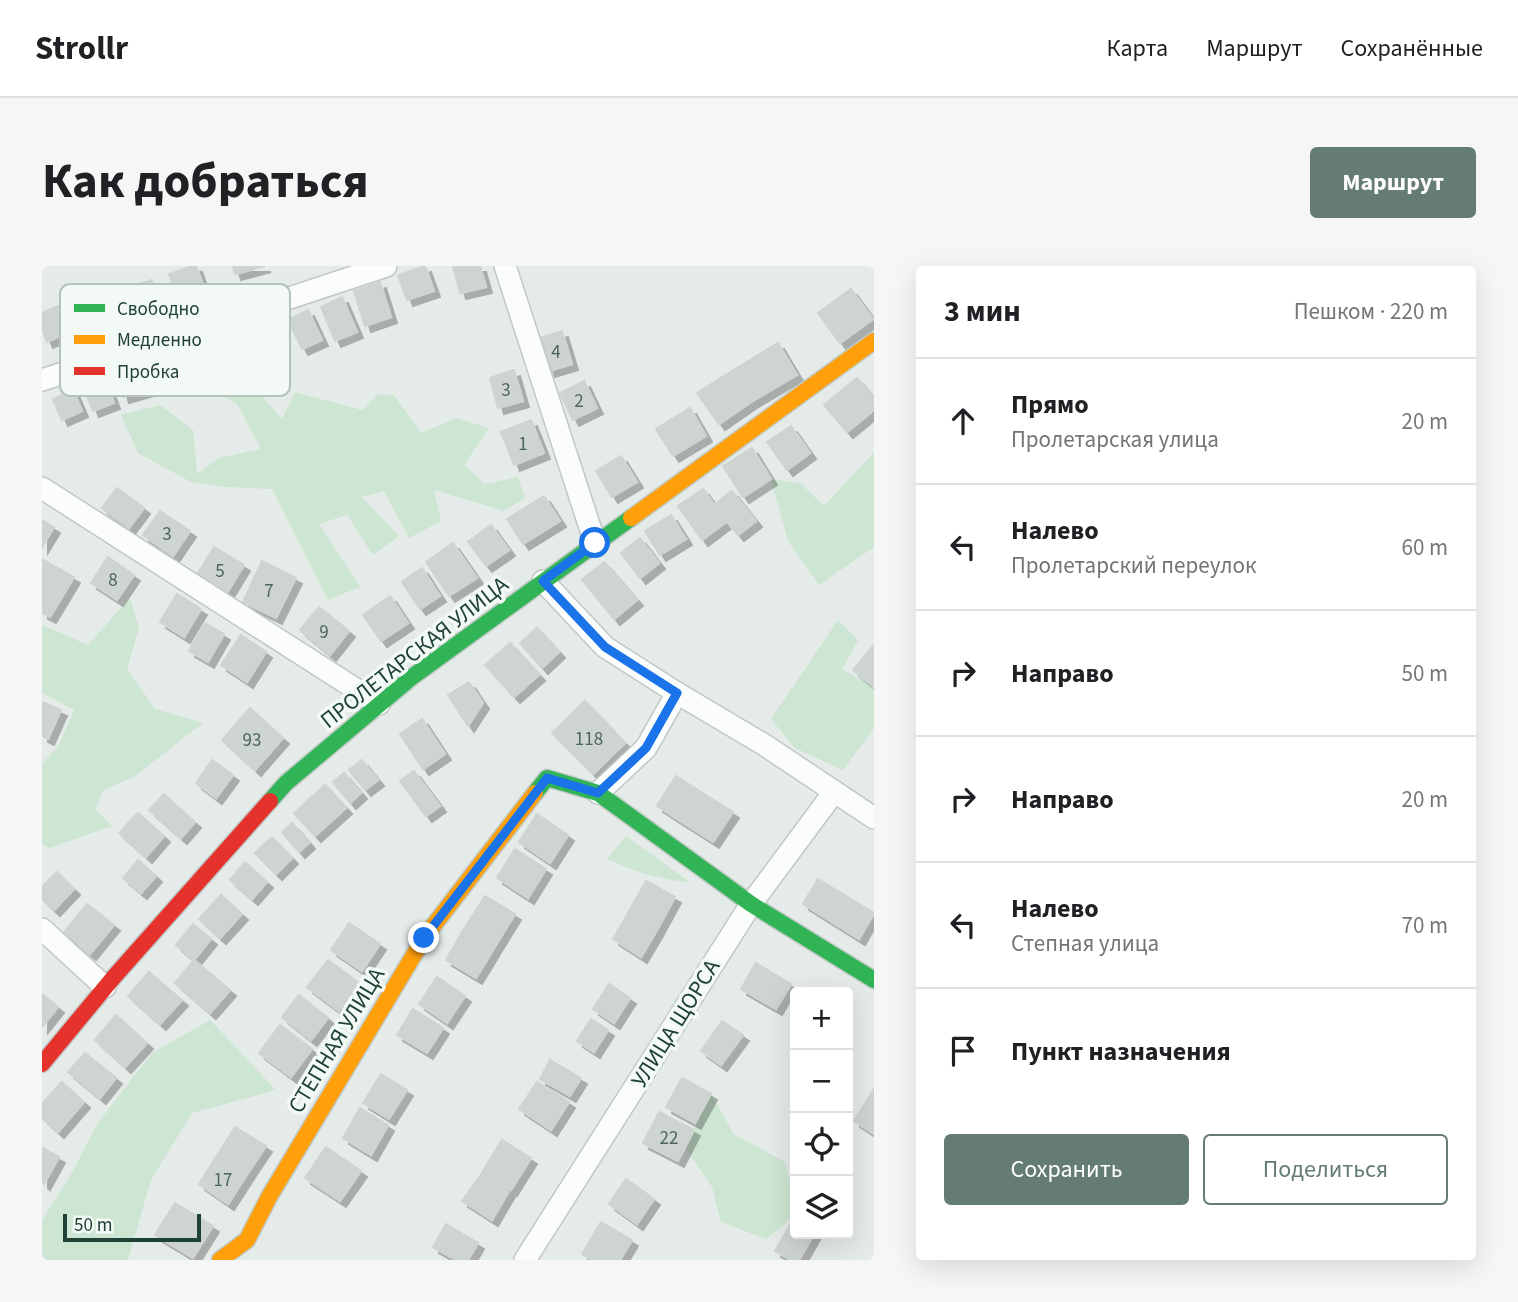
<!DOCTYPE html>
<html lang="ru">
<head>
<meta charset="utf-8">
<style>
	body { margin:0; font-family:"Source Sans 3",sans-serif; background:#f6f6f6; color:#202124 }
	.controls { position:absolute; right:21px; bottom:21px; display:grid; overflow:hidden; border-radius:7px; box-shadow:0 7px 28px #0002 }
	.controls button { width:63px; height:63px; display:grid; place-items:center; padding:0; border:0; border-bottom:2px solid #e0e0e0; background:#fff; color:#202124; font:35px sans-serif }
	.scale { position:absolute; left:21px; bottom:18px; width:138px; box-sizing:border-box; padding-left:7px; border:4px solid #204136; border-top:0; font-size:19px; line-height:24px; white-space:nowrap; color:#204136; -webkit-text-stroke:5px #f3faf6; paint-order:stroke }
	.stop { position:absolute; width:21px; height:21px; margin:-16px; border:5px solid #1a73e8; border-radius:50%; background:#fff }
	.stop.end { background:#1a73e8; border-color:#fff; box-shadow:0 2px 7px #0008 }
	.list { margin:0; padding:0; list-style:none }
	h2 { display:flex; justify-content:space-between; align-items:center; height:91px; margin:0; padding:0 28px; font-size:30px }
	h2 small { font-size:23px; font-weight:400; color:#757577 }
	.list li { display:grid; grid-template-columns:46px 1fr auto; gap:21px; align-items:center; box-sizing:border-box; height:126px; padding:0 28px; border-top:2px solid #e0e0e0 }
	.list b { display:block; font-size:26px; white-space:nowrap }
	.list p { margin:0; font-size:23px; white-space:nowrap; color:#757577 }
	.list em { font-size:23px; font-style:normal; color:#757577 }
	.actions { display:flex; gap:14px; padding:21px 28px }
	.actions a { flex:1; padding:16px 0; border:2px solid #657c74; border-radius:7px; text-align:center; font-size:24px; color:#657c74 }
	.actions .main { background:#657c74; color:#fff }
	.icon { flex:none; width:38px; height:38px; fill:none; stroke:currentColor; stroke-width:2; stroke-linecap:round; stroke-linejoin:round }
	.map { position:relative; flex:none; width:832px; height:994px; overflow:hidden; border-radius:7px }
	header { display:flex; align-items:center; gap:42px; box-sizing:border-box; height:98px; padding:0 35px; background:#fff; border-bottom:2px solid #e0e0e0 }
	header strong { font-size:33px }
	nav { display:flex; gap:38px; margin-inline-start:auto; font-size:24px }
	.intro { display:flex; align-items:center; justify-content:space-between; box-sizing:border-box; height:168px; padding:0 42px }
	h1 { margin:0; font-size:49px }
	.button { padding:18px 32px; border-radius:7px; background:#657c74; color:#fff; font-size:24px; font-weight:700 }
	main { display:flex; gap:42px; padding:0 42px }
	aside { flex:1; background:#fff; border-radius:7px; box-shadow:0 7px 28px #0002 }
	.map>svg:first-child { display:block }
	.green { fill:#cde6d3 }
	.building { fill:#cdd4d1; stroke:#ced4d1; stroke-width:2; filter:url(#shadow) }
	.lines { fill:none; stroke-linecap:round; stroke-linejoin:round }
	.street-casing { stroke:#c2c8c5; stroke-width:24 }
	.fast-casing { stroke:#c0c9c5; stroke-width:19 }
	.slow-casing { stroke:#c0c9c5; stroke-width:19 }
	.jam-casing { stroke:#c0c9c5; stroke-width:19 }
	.street { stroke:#fbfcfc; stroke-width:21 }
	.fast { stroke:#30b455; stroke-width:16 }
	.slow { stroke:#ff9f0a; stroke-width:16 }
	.jam { stroke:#e5322d; stroke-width:16 }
	.route { stroke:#1a73e8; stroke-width:9 }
	.labels { text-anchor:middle; stroke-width:7; stroke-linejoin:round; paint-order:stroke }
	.number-label { font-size:19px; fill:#4c665e }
	.street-label { font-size:23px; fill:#204136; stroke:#f3faf6 }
	.key { fill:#f3faf6; stroke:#b4c2bc; stroke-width:2 }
	.key-label { font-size:19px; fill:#204136 }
</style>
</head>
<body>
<header>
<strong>Strollr</strong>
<nav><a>Карта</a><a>Маршрут</a><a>Сохранённые</a></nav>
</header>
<div class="intro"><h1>Как добраться</h1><a class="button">Маршрут</a></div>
<main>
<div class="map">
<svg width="832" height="994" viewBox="0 0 832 994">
	<defs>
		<filter id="shadow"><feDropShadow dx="6" dy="6" stdDeviation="0" flood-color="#0004"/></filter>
	</defs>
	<rect width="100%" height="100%" fill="#e5ebe8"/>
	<g class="green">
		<polygon points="199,106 240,153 253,126 320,144 336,128 352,129 379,167 414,152 447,162 422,199 443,218 476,211 483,232 462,245 392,224 399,255 367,272 342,225 320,231 357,270 331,289 305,249 277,258 318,321 286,334 230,223 184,221 149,216 96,187 79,149 118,139 151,164 155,208 177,192 219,183 195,138 165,121"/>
		<polygon points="832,186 832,281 777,319 746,275 729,213 758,217 782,240"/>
		<polygon points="88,332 97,362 85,403 113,443 161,457 93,510 61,525 53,543 70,560 8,582 0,578 0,498 17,479 32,444 0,427 0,359 46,379"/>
		<polygon points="796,354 816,374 800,403 832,421 832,462 801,504 753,482 729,453"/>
		<path d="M584,570L649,617C618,613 592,606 565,593Z"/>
		<polygon points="168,754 234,824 150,847 109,914 86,994 0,994 0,954 31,905 55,858 110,787"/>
		<polygon points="669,828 692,868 743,896 753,937 753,949 724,973 679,956 670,921 643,882"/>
	</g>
	<g class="building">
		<polygon points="150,0 154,0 161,19 134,28 127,8"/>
		<polygon points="191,0 223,0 193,8"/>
		<polygon points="383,0 392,25 365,34 356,9"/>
		<polygon points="411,0 438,0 444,21 418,27"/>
		<polygon points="110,14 116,38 87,46 80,23"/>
		<polygon points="338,16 349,51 323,60 312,25"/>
		<polygon points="809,23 831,53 798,77 776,47"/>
		<polygon points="300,31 315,66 293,75 279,41"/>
		<polygon points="16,40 27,66 5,76 0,63 0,47"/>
		<polygon points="266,44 280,74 260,83 246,54"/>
		<polygon points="520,65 530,98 507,105 498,72"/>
		<polygon points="736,77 755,109 709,136 690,105"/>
		<polygon points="99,97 106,124 81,131 73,104"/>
		<polygon points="472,104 481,135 456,142 448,112"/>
		<polygon points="690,105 709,136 677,158 655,127"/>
		<polygon points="62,110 72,137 51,145 40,118"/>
		<polygon points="815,112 832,132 832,144 805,166 782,139"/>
		<polygon points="542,115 555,142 531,154 518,127"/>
		<polygon points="31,124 40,145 20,154 11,133"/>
		<polygon points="648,142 664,170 631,190 614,163"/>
		<polygon points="489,154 502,187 472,199 459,166"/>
		<polygon points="749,160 768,187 745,204 725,176"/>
		<polygon points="710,182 729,213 701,231 681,200"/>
		<polygon points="579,190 595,216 570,231 554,205"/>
		<polygon points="75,222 102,242 87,262 60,242"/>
		<polygon points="661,223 684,256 660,274 636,240"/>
		<polygon points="690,225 714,255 696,269 672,239"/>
		<polygon points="502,230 518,255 481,278 465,253"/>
		<polygon points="118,245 148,265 131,290 101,269"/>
		<polygon points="629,249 644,273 618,289 603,265"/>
		<polygon points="0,254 12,261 0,281"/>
		<polygon points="449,259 467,284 444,300 426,276"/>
		<polygon points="598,272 617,297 598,312 579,287"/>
		<polygon points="411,277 435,312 407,330 384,296"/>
		<polygon points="172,281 202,299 185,327 155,309"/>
		<polygon points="66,291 92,309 75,334 49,317"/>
		<polygon points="0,293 32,311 8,351 0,347"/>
		<polygon points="220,295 254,312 234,352 201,336"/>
		<polygon points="562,296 595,334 572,353 540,314"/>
		<polygon points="380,302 398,330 378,343 360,316"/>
		<polygon points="135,328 159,343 142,371 118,356"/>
		<polygon points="348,330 366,357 339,375 321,349"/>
		<polygon points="277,341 307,365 288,389 258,364"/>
		<polygon points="163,357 182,368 166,396 147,385"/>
		<polygon points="495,362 517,386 500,402 478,377"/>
		<polygon points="199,369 224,386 205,416 179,399"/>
		<polygon points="468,377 497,409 472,431 443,399"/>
		<polygon points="832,379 832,421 811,404"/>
		<polygon points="427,416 441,437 426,460 406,429"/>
		<polygon points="543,435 583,477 551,508 510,467"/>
		<polygon points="0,436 19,444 6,473 0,470"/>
		<polygon points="208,442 241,472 213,504 180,474"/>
		<polygon points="380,453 403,488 381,503 358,468"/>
		<polygon points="170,494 191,509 174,532 154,517"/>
		<polygon points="320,494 336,514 323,524 307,504"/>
		<polygon points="372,505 398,540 384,550 358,515"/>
		<polygon points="302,507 319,527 308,537 291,516"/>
		<polygon points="634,510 659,526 640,556 615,540"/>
		<polygon points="283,519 304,542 273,570 252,547"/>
		<polygon points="659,526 691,546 671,576 640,556"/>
		<polygon points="122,528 153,556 139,572 107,544"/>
		<polygon points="96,547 122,570 104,591 77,567"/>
		<polygon points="495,548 526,569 508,597 477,576"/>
		<polygon points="250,557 267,577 257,586 240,566"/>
		<polygon points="230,571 250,592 234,608 213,587"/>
		<polygon points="473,583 504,603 486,632 455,612"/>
		<polygon points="96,594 114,610 99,627 81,612"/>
		<polygon points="203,596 225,616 210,633 188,614"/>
		<polygon points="15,606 32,623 12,644 0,633 0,621"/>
		<polygon points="776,613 832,647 817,673 761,638"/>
		<polygon points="604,615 633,631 615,664 586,647"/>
		<polygon points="179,629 200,648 178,672 157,653"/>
		<polygon points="443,630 473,648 451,684 420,666"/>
		<polygon points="45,638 72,659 48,688 22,666"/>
		<polygon points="586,647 615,664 599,691 571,673"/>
		<polygon points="307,657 338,678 320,705 289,684"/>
		<polygon points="151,658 169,673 152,694 134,679"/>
		<polygon points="420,666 451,684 434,712 404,694"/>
		<polygon points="152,694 188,724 168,747 133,717"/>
		<polygon points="286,694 318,718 297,745 265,721"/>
		<polygon points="714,697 749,718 734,743 699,723"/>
		<polygon points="107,706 140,734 118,758 86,730"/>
		<polygon points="395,711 423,730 405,757 377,738"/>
		<polygon points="567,718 588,732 572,757 551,743"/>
		<polygon points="0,728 16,741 0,761"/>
		<polygon points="257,729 286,752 269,774 240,751"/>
		<polygon points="371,743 401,762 385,787 355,769"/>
		<polygon points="74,749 105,777 83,801 53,774"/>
		<polygon points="549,753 566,764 552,786 535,775"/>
		<polygon points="680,755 701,769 679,799 659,785"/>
		<polygon points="238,759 270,783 249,811 217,787"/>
		<polygon points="43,787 74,812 58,832 26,806"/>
		<polygon points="508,794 539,812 528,830 498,813"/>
		<polygon points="339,808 365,824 347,853 321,837"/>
		<polygon points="640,812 669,828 653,857 624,841"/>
		<polygon points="20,816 42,836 16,866 0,852 0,838"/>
		<polygon points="495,816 527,836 509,864 477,843"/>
		<polygon points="832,823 832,868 812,855"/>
		<polygon points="318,842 346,859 329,889 301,872"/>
		<polygon points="617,846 652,864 636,895 601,877"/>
		<polygon points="193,861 224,880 206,907 176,888"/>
		<polygon points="460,874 489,892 469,924 440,907"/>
		<polygon points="284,881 319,905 298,935 263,912"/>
		<polygon points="0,882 17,891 2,918 0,916"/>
		<polygon points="176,888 206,907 186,938 157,918"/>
		<polygon points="440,907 467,925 450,954 420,935"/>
		<polygon points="584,913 612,933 595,958 567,938"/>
		<polygon points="133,937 171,960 151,992 113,969"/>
		<polygon points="753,951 753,968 772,968 757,994 749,994 733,985"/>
		<polygon points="559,956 590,974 578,994 551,994 540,988"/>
		<polygon points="404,958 436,977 426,994 414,994 391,981"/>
	</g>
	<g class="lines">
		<defs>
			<g id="street">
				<polyline points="463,0 553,277"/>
				<polyline points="0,114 344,0"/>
				<polyline points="0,222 337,438"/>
				<polyline points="501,315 563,381 635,427 721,478 832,552"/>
				<polyline points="556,527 604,482 635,427"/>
				<polyline points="0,663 63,721"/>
				<polyline points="483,994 709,638 792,526"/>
			</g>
			<g id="fast">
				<polyline points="493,527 505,512 556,527 709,638 832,714"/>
				<polyline points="228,535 244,517 370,411 589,252"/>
			</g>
			<g id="slow">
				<polyline points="589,252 832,75"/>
				<polyline points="178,994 205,974 227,931 382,672 493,527"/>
			</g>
			<polyline id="jam" points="0,798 71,712 228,535"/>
		</defs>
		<use href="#street" class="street-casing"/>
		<use href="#fast" class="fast-casing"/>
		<use href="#slow" class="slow-casing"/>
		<use href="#jam" class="jam-casing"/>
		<use href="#street" class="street"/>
		<use href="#fast" class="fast"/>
		<use href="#slow" class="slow"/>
		<use href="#jam" class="jam"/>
	</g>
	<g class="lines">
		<polyline class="route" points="382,672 505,512 556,527 604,482 635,427 563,381 501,315 553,277"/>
	</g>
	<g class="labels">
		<g class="number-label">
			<text x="514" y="92">4</text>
			<text x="464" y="130">3</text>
			<text x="537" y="141">2</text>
			<text x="481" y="184">1</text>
			<text x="125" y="274">3</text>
			<text x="178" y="311">5</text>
			<text x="71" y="320">8</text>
			<text x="227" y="331">7</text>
			<text x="282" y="372">9</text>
			<text x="547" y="479">118</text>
			<text x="210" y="480">93</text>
			<text x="627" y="878">22</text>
			<text x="181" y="920">17</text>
		</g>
		<g class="street-label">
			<text transform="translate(372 386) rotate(-38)" y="8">ПРОЛЕТАРСКАЯ УЛИЦА</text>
			<text transform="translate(633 757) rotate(-58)" y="8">УЛИЦА ЩОРСА</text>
			<text transform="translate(294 774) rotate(-59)" y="8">СТЕПНАЯ УЛИЦА</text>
		</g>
	</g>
	<rect x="18" y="18" width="230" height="112" rx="10" class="key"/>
	<rect x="32" y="38" width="31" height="8" fill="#30b455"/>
	<rect x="32" y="69" width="31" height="9" fill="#ff9f0a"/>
	<rect x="32" y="101" width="31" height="8" fill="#e5322d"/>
	<g class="key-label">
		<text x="75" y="49">Свободно</text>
		<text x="75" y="80">Медленно</text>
		<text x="75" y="112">Пробка</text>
	</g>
</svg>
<div class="controls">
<button>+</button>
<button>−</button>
<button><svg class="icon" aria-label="locate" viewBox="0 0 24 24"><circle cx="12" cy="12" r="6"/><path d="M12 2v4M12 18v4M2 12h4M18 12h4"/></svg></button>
<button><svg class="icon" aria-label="layers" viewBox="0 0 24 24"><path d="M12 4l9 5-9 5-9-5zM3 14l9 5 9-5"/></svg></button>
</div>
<div class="scale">50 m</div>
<div class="stop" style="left:553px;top:277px"></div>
<div class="stop end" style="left:382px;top:672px"></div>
</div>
<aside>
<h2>3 мин<small>Пешком · 220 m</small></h2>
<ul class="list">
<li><svg class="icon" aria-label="ahead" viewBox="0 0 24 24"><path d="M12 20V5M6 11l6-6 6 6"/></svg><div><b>Прямо</b><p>Пролетарская улица</p></div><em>20 m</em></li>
<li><svg class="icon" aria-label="left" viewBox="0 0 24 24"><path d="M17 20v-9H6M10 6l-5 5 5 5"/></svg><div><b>Налево</b><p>Пролетарский переулок</p></div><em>60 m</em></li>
<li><svg class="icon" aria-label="right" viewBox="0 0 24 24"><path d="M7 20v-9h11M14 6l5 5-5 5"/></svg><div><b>Направо</b></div><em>50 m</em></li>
<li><svg class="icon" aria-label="right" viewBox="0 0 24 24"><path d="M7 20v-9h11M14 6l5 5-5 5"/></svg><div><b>Направо</b></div><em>20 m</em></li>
<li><svg class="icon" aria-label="left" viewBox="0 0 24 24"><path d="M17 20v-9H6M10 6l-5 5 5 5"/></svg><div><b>Налево</b><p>Степная улица</p></div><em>70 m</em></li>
<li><svg class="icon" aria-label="arrive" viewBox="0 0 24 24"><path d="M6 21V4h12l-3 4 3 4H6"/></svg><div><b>Пункт назначения</b></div></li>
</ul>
<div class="actions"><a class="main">Сохранить</a><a>Поделиться</a></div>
</aside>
</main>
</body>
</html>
